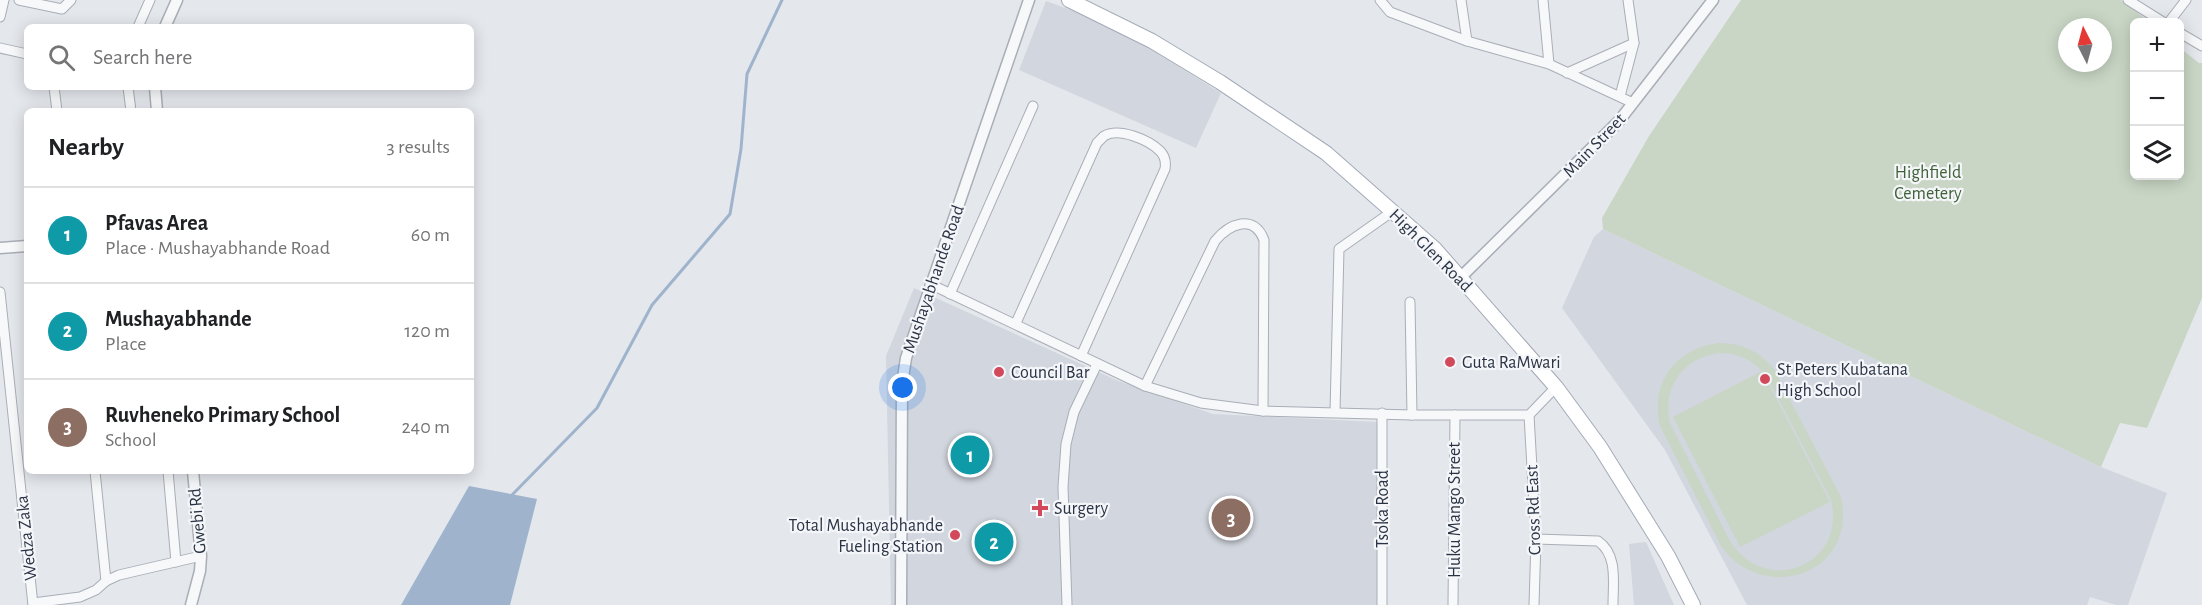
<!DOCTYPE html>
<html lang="en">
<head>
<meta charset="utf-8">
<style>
	body { margin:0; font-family:"Alegreya Sans",sans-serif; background:#f2f2f2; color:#202124 }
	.controls { position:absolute; right:18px; top:18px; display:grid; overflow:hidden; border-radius:9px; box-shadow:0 3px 15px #0003 }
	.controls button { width:54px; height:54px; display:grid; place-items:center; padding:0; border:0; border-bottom:2px solid #e0e0e0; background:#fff; color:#202124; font:30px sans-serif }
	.compass { position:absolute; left:2058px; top:18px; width:54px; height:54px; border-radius:50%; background:#fff; box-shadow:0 3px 15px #0003; rotate:354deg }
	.you { position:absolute; left:903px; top:388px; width:21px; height:21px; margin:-15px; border:4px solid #fff; border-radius:50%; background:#1a73e8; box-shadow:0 0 0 9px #1a73e833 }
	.badge { display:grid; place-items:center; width:39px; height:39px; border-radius:50%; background:#d1495b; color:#fff; font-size:20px; font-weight:700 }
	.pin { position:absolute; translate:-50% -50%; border:3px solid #fff; box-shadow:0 2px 6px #0006 }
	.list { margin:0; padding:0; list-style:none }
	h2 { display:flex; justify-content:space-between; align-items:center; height:78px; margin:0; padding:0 24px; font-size:26px }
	h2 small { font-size:20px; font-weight:400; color:#757577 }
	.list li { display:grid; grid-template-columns:39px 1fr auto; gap:18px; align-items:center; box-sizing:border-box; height:96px; padding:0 24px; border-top:2px solid #e0e0e0 }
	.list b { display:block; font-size:22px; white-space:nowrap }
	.list p { margin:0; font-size:20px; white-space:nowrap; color:#757577 }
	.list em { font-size:20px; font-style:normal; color:#757577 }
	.icon { flex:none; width:33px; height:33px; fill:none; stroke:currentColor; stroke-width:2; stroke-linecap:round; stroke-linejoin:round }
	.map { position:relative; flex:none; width:2202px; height:605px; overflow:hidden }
	.search { position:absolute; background:#fff; box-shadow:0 3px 15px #0003; left:24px; top:24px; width:450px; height:66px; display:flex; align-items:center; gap:15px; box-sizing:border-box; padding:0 21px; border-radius:9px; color:#757577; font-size:22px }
	.panel { position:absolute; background:#fff; box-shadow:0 3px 15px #0003; left:24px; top:108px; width:450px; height:366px; border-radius:9px }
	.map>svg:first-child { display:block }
	.built { fill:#d2d6de }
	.green { fill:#c9d6c5; fill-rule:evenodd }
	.water { fill:#9fb4cc }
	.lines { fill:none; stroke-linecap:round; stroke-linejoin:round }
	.stream { stroke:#9fb4cc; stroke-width:3 }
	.minor-casing { stroke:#a9aeb7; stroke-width:11 }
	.tertiary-casing { stroke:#a9aeb7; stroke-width:13 }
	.primary-casing { stroke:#a3abb8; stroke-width:16 }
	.minor { stroke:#f7f8fa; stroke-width:9 }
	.tertiary { stroke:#f7f8fa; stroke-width:10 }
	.primary { stroke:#fff; stroke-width:14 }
	.poi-dot { fill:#d1495b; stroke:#f4f6f9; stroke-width:2 }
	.labels { text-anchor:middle; stroke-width:4.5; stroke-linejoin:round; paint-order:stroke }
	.street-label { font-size:18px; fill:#2b3445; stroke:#f4f6f9 }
	.park-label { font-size:18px; fill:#3f6138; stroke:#f4f6f9 }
	.poi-label { font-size:18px; fill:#2b3445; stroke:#f4f6f9; text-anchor:start }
</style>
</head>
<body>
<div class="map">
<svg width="2202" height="605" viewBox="0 0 2202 605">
	<rect width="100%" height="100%" fill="#e4e7ec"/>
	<g class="built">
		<polygon points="1046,1 1114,26 1221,93 1196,148 1019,70"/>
		<polygon points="1603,229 2101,467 2167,493 2128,605 2116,605 2090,597 2087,605 1747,605 1665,450 1562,308 1594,237"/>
		<polygon points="914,288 1116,380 1213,414 1378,422 1378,605 891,605 886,356"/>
		<polygon points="1646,542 1674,605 1634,605 1629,544"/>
	</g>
	<g class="green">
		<path d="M1741,0H2121L2149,22H2134V176H2180V48L2199,63H2202V298L2147,428L2120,423L2101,467L1603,229L1602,218L1649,136ZM2067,27H2103V63H2067Z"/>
		<path d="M1718,343C1742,343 1759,351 1774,369L1841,497C1858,575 1763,605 1721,546L1660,426C1650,383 1675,349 1718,343ZM1719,353C1739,353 1753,360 1766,375L1831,500C1847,565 1766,598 1730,541L1670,423C1662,387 1683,358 1719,353Z"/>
		<polygon points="1762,371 1830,502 1740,547 1673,417"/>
	</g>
	<polygon class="water" points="469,486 537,499 510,605 401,605"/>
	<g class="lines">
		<polyline class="stream" points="511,496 597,408 652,305 730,214 741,149 747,74 782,0"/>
		<defs>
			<g id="minor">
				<polyline points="19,0 62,9 71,0"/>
				<polyline points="1380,0 1390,12 1467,41 1549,64 1633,103"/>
				<polyline points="1461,0 1467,41"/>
				<polyline points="1543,0 1549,64"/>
				<polyline points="2128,0 2163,22"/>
				<polyline points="0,17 4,0"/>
				<polyline points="2169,22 2186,0"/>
				<polyline points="138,27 150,0"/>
				<polyline points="2180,33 2202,46"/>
				<polyline points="0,48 27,54"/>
				<polyline points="1567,73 1634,43"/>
				<polyline points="54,87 57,111"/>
				<polyline points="128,87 131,111"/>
				<polyline points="1620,96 1634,43 1628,0"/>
				<polyline points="930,284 1145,386 1201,403 1263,411 1412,415 1529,415 1556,387"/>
				<polyline points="0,292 33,605"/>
				<polyline points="950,294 1033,106"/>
				<polyline points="1410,302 1412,415"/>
				<path d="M1016,323L1097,143C1098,142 1103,137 1104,136C1119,127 1149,140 1160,151C1165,156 1166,163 1165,169L1081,356"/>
				<path d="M1145,386L1215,241C1229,224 1254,213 1264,240L1263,411"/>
				<polyline points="1335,412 1339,249 1393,211"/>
				<polyline points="1382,413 1382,605"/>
				<polyline points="1529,415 1536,539 1534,605"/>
				<polyline points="95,471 106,581"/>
				<polyline points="168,471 176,562"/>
				<path d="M1536,539L1598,541C1618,555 1613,582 1613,605"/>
				<polyline points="33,603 80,597 96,590 106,581 119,575 201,556"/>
				<polyline points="1067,605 1063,487 1066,444 1074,412 1097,364"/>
				<polyline points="1453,605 1455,415"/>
			</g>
			<g id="tertiary">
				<polyline points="165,27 177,0"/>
				<polyline points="155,87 157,111"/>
				<polyline points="0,248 27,246"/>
				<polyline points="1461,277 1619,121 1713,0"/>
				<polyline points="191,605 200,571 201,556 193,471"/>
				<polyline points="901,605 902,384 906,358 1029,0"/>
			</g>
			<polyline id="primary" points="1069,0 1152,41 1220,82 1326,153 1435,249 1556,387 1600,447 1668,556 1693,605"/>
		</defs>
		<use href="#minor" class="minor-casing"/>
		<use href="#tertiary" class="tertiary-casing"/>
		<use href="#primary" class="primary-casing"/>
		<use href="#minor" class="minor"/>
		<use href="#tertiary" class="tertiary"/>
		<use href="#primary" class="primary"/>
	</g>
	<g class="poi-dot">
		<circle cx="1450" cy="362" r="6"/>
		<circle cx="999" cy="372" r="6"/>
		<circle cx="1765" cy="379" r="6"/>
		<path d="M1037 499h6v6h6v6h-6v6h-6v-6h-6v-6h6z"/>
		<circle cx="955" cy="535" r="6"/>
	</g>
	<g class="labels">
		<g class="street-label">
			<text transform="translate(1594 145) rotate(-46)" y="6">Main Street</text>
			<text transform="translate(1431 250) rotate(45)" y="6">High Glen Road</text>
			<text transform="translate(933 279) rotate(-71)" y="6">Mushayabhande Road</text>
			<text transform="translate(1382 509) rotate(-90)" y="6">Tsoka Road</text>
			<text transform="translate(1454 510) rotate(-90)" y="6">Huku Mango Street</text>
			<text transform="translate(1533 510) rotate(-92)" y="6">Cross Rd East</text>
			<text transform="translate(197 521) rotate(-95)" y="6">Gwebi Rd</text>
			<text transform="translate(26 538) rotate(-96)" y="6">Wedza Zaka</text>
		</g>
		<g class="park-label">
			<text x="1928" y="178">Highfield<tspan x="1928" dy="21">Cemetery</tspan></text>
		</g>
		<g class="poi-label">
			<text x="1462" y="368">Guta RaMwari</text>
			<text x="1777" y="375">St Peters Kubatana<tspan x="1777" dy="21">High School</tspan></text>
			<text x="1011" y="378">Council Bar</text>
			<text x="1054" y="514">Surgery</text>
			<text x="943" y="531" text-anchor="end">Total Mushayabhande<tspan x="943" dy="21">Fueling Station</tspan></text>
		</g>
	</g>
</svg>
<div class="controls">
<button>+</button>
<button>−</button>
<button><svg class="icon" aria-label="layers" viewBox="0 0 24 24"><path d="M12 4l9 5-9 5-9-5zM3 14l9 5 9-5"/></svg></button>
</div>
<svg class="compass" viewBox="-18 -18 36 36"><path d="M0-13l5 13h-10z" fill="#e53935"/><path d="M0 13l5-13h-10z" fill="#757577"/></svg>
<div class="you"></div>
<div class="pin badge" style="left:970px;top:455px;background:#0f9aa8">1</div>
<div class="pin badge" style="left:994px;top:542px;background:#0f9aa8">2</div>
<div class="pin badge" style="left:1231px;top:518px;background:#8d6e63">3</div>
<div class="search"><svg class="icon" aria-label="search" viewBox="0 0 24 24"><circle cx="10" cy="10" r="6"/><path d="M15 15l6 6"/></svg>Search here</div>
<section class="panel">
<h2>Nearby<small>3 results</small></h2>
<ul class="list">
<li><span class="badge" style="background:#0f9aa8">1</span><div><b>Pfavas Area</b><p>Place · Mushayabhande Road</p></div><em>60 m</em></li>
<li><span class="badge" style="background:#0f9aa8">2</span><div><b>Mushayabhande</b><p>Place</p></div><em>120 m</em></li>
<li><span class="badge" style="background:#8d6e63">3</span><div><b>Ruvheneko Primary School</b><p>School</p></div><em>240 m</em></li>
</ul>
</section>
</div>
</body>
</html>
